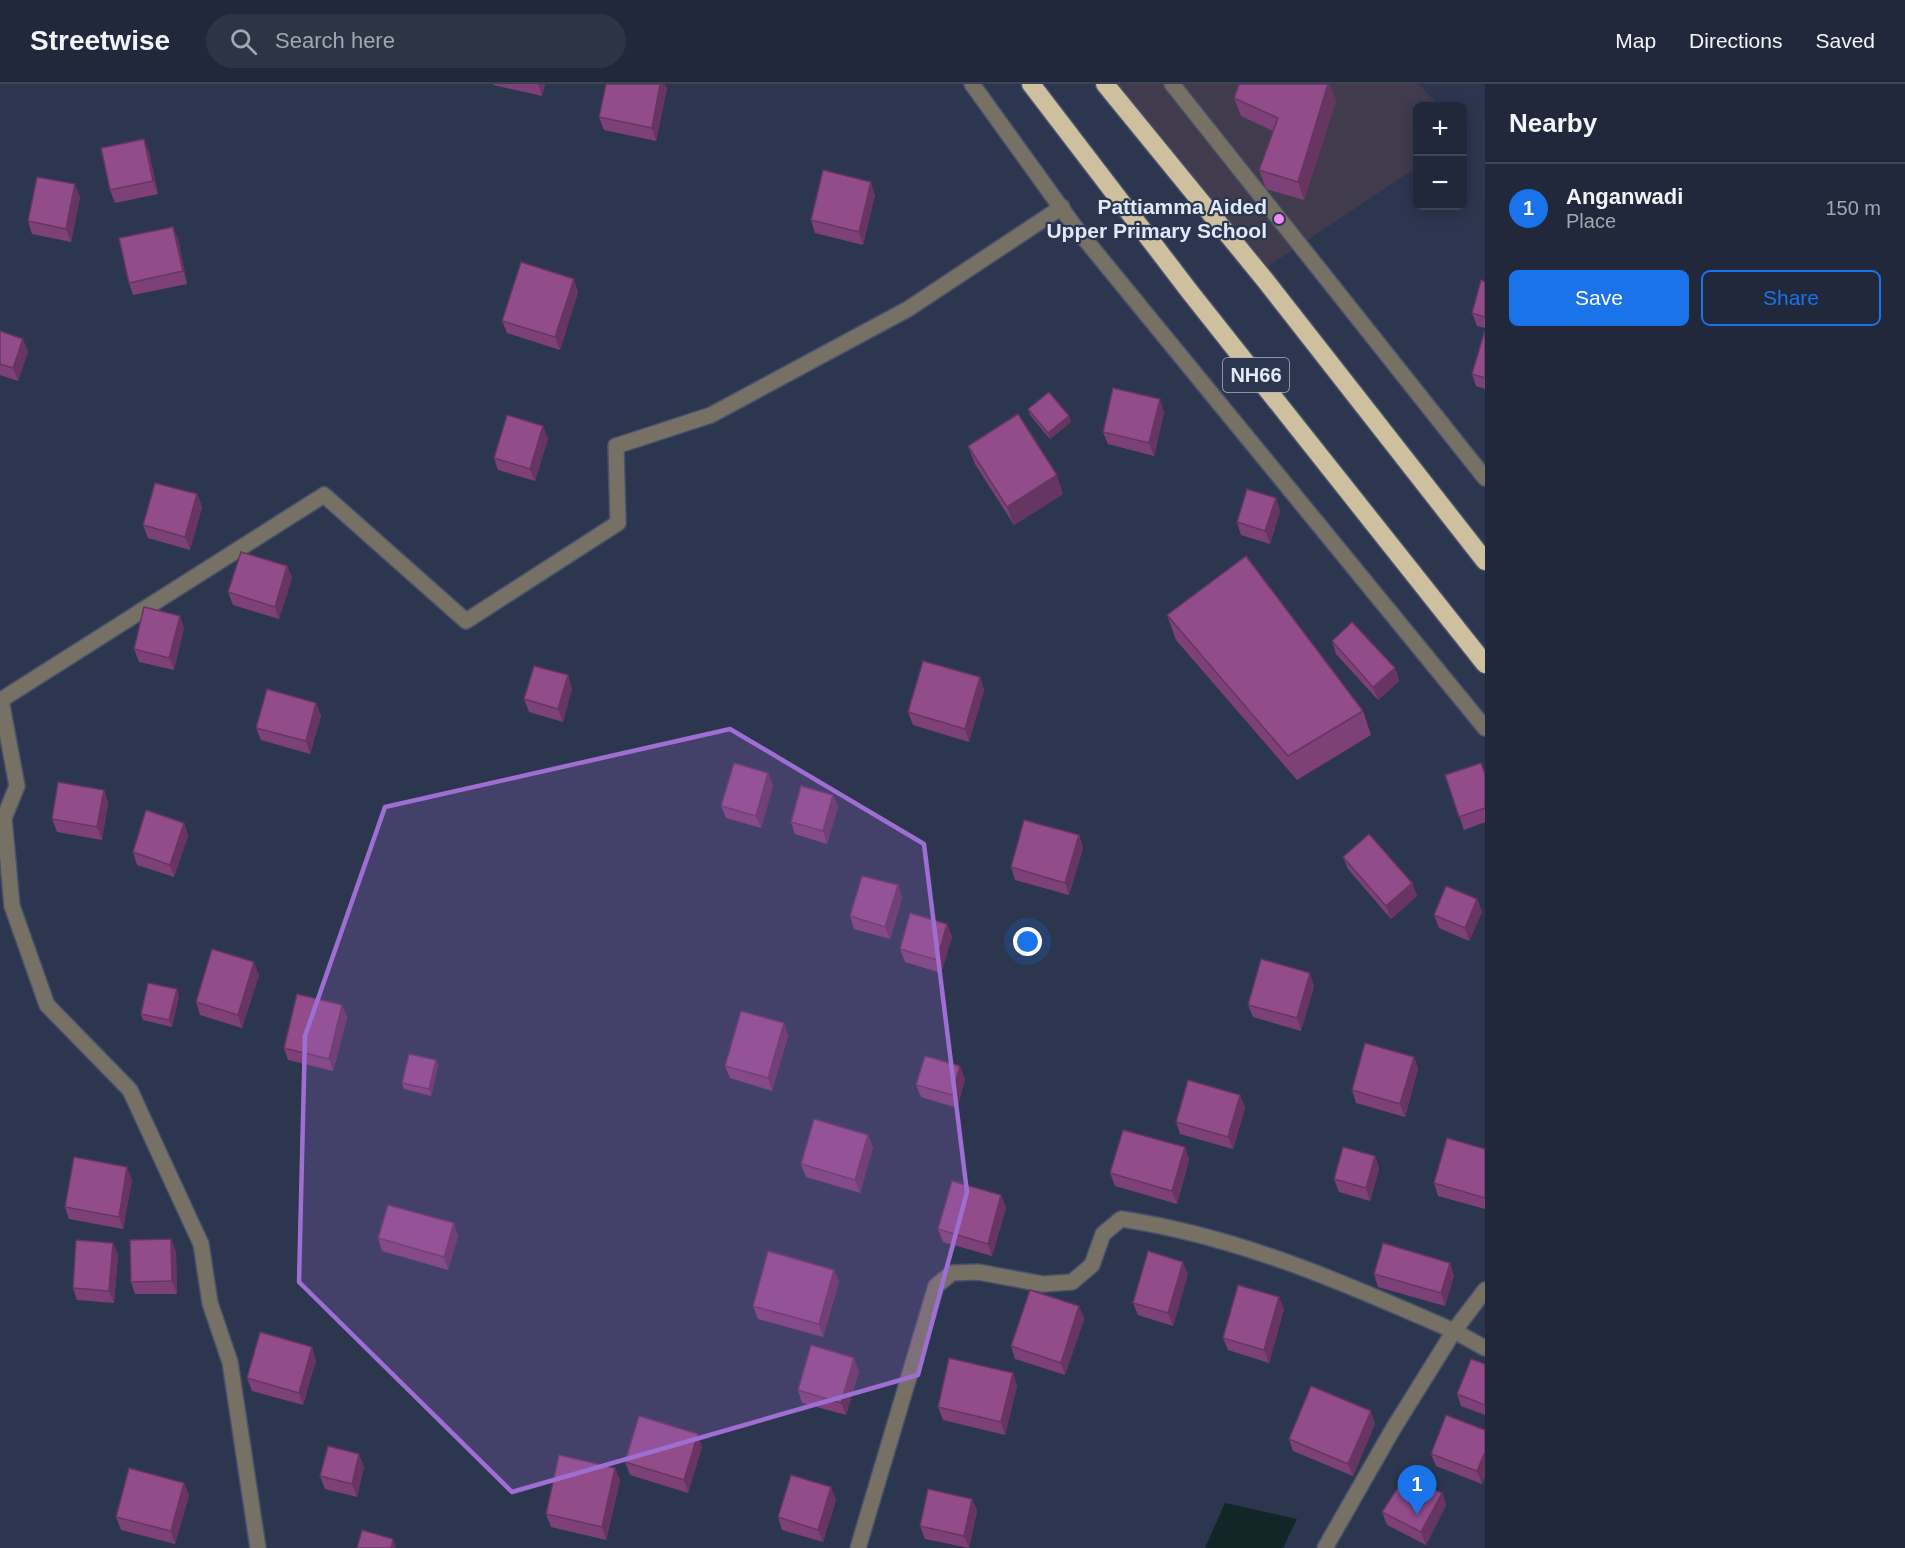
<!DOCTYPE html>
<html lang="en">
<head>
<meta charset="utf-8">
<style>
	body { margin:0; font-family:Arial,sans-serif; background:#2d3446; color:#f1f3f6 }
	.controls { position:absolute; right:18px; top:18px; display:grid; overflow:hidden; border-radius:9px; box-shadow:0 3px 15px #0003 }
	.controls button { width:54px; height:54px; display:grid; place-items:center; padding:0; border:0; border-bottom:2px solid #3e4455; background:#21283b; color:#f1f3f6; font:30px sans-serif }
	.you { position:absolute; left:1028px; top:858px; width:21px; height:21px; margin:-15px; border:4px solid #fff; border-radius:50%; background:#1a73e8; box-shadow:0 0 0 9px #1a73e833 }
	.badge { display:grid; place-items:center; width:39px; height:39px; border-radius:50%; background:#1a73e8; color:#fff; font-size:20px; font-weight:700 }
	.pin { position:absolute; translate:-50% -50px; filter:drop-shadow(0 2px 3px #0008) }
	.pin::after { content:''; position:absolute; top:32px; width:21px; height:18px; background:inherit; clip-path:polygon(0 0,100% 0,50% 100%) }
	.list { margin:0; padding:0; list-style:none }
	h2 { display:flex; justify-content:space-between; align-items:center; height:78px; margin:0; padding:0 24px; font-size:26px }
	h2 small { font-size:20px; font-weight:400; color:#a2a6af }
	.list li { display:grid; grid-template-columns:39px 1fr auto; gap:18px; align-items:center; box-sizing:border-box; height:90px; padding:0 24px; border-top:2px solid #3e4455 }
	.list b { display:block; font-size:22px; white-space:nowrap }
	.list p { margin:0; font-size:20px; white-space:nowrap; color:#a2a6af }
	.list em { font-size:20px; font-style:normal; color:#a2a6af }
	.actions { display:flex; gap:12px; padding:18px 24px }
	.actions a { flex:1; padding:14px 0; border:2px solid #1a73e8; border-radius:9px; text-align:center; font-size:21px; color:#1a73e8 }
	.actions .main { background:#1a73e8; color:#fff }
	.icon { flex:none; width:33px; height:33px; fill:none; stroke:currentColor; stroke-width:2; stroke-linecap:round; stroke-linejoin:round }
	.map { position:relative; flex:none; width:1485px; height:1464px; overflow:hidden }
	header { display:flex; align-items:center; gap:36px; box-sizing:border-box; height:84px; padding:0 30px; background:#21283b; border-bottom:2px solid #3e4455 }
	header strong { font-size:28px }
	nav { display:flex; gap:33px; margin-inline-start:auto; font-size:21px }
	.search { width:420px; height:54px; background:#2d3446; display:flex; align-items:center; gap:15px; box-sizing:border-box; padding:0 21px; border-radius:33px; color:#a2a6af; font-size:22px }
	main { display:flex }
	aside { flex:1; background:#21283b }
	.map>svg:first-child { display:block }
	.education { fill:#403b4d }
	.water { fill:#122527 }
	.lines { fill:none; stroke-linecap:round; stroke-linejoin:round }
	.minor-casing { stroke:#49526a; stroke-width:18 }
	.highway-casing { stroke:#49526a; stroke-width:21 }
	.minor { stroke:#777064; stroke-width:15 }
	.highway { stroke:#cebf9f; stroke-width:18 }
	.wall { fill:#7e4177 }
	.shaded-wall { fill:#663561 }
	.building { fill:#924c8a; stroke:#663561; stroke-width:1.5 }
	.marked { fill:#9f6ed3; fill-opacity:0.2; stroke:#9f6ed3; stroke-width:4.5; stroke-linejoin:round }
	.poi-dot { fill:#ef8bf7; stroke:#2c364f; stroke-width:2 }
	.labels { text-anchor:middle; stroke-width:4.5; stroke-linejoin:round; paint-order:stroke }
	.shield { fill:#2c364f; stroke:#abb3c5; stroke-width:1.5 }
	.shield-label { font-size:20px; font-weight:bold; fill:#e1e8f8 }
	.poi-label { font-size:21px; font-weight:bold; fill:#e1e8f8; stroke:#2c364f; text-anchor:end }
</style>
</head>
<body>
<header>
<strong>Streetwise</strong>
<div class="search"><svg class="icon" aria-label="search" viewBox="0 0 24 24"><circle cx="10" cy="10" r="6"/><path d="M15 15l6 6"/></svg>Search here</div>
<nav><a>Map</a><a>Directions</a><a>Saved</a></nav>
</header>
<main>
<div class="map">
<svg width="1485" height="1464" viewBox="0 0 1485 1464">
	<rect width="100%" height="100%" fill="#2c364f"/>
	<polygon class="education" points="1111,0 1419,0 1439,22 1418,22 1417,83 1260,188"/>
	<polygon class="water" points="1225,1419 1297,1435 1283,1464 1205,1464"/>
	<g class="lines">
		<defs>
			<g id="minor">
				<polyline points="972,0 1075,143 1485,644"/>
				<polyline points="1172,0 1485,394"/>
				<polyline points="258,1464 230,1278 210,1219 201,1160 130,1006 47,921 12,822 4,734 17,702 1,616 324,411 466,537 618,439 616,362 711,331 908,225 1062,123"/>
				<path d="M858,1464L936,1202L952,1189L978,1188L1043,1200L1072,1198L1092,1181L1103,1150L1121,1135C1238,1152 1347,1200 1454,1247L1485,1206"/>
				<polyline points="1325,1464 1393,1345 1454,1247 1485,1264"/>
			</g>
			<g id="highway">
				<polyline points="1031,0 1190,208 1485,580"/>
				<polyline points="1105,0 1265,196 1485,477"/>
			</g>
		</defs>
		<use href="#minor" class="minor-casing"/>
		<use href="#highway" class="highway-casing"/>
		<use href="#minor" class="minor"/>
		<use href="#highway" class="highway"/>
	</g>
	<g class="wall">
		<polygon points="493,0 545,0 542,12 493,1"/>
		<polygon points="1239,0 1329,0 1336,17 1304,116 1266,105 1259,86 1273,47 1241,32 1234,14"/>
		<polygon points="667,4 656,57 604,46 599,33"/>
		<polygon points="149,68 158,110 115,119 110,106"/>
		<polygon points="875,111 863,161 815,149 811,136"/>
		<polygon points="80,113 71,158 32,150 28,137"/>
		<polygon points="178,155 187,200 133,211 129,199"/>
		<polygon points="1485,198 1485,244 1477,242 1472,229"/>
		<polygon points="578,208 560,266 507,249 502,237"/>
		<polygon points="0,247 28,267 18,297 0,291"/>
		<polygon points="1485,249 1485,305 1476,302 1472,290"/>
		<polygon points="1028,325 1069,332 1071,338 1050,355 1030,331"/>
		<polygon points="1164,328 1154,372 1108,360 1103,348"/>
		<polygon points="548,354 535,397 498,386 494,374"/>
		<polygon points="968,362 1063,410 1014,441 975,380"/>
		<polygon points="197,410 202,423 190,466 148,454 143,441"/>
		<polygon points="1276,414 1280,427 1270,460 1241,451 1237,438"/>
		<polygon points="287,482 292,494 279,535 233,521 228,508"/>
		<polygon points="1167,531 1363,627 1371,651 1297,696 1176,556"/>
		<polygon points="184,544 174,586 139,578 134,565"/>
		<polygon points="1332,557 1395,584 1399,597 1378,616 1336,570"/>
		<polygon points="980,593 984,606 969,658 913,641 908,628"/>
		<polygon points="572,604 563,638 529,628 524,615"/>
		<polygon points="316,619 321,632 310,670 261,656 256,644"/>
		<polygon points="768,689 773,702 761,744 726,734 721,722"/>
		<polygon points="1485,689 1485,738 1464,746 1445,691"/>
		<polygon points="104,706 108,719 102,756 57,748 52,735"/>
		<polygon points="833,711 838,723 827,760 795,750 791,738"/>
		<polygon points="184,739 188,752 174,793 137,781 133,768"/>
		<polygon points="1079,751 1083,764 1069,811 1015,796 1011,783"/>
		<polygon points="1343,773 1412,799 1417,812 1391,835 1348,785"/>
		<polygon points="898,801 902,814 890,855 854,845 850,832"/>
		<polygon points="1477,815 1482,828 1469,857 1439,844 1434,831"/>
		<polygon points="947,840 952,853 941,889 905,878 900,865"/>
		<polygon points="259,891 242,944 200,931 196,918"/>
		<polygon points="1314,902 1301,947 1253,933 1248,921"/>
		<polygon points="179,912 172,943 143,936 141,930"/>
		<polygon points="342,921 347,934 333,987 288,976 284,964"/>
		<polygon points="784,939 788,952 772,1007 730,994 725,982"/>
		<polygon points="1414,973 1418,985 1405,1033 1356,1019 1352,1006"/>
		<polygon points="436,976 438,982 431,1012 404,1005 402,999"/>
		<polygon points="965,995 957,1024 921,1013 916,1001"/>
		<polygon points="1240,1011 1245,1024 1233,1065 1180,1050 1176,1038"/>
		<polygon points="873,1063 860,1109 806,1093 801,1080"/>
		<polygon points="1185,1063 1189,1076 1177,1120 1115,1102 1110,1089"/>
		<polygon points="1485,1065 1485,1125 1438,1112 1434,1099"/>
		<polygon points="1375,1072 1379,1085 1370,1117 1339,1108 1334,1095"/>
		<polygon points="132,1096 123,1145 69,1135 65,1123"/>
		<polygon points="1001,1111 1006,1124 992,1172 943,1158 938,1145"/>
		<polygon points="458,1152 448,1186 382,1167 378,1154"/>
		<polygon points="113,1159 118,1171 114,1219 77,1216 73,1204"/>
		<polygon points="176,1167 177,1210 135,1210 131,1198"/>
		<polygon points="834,1186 839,1198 823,1253 758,1235 753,1222"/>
		<polygon points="1188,1190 1173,1242 1138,1231 1133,1219"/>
		<polygon points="1374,1190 1454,1191 1445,1222 1378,1203"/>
		<polygon points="1079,1222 1084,1235 1065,1291 1015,1275 1011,1262"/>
		<polygon points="1284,1225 1269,1279 1228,1266 1223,1254"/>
		<polygon points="316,1276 303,1321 252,1307 247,1294"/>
		<polygon points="1485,1280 1485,1331 1461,1322 1457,1310"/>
		<polygon points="859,1287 846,1331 802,1319 798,1306"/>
		<polygon points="1017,1302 1005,1351 943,1336 938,1323"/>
		<polygon points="1375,1340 1353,1392 1293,1367 1289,1355"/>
		<polygon points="1485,1346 1485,1392 1482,1400 1436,1382 1431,1370"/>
		<polygon points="702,1363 688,1409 630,1391 625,1378"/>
		<polygon points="364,1382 357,1413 325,1405 320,1392"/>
		<polygon points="615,1384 620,1397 606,1456 551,1443 546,1430"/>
		<polygon points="1442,1409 1446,1421 1426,1461 1387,1441 1382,1428"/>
		<polygon points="189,1411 175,1460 121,1446 116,1433"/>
		<polygon points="972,1415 977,1427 969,1464 925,1455 920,1442"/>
		<polygon points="836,1416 823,1458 782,1446 778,1433"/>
	</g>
	<g class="shaded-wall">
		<polygon points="538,0 545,0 542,12"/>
		<polygon points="660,0 665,0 667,4 656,57 652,44"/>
		<polygon points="1328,0 1329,0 1336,17 1304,116 1298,98"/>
		<polygon points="144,55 149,68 158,110 153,97"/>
		<polygon points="871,98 875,111 863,161 859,148"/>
		<polygon points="75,100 80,113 71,158 66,145"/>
		<polygon points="173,143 178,155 187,200 183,187"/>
		<polygon points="574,195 578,208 560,266 555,253"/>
		<polygon points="23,255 28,267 18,297 13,284"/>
		<polygon points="1160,315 1164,328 1154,372 1149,359"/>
		<polygon points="1069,332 1071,338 1050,355 1048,349"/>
		<polygon points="543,342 548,354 535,397 530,385"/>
		<polygon points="1057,391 1063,410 1014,441 1007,423"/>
		<polygon points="197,410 202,423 190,466 185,453"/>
		<polygon points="1276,414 1280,427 1270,460 1265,447"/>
		<polygon points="287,482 292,494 279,535 275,523"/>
		<polygon points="180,532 184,544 174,586 169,574"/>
		<polygon points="1395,584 1399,597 1378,616 1373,603"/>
		<polygon points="568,591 572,604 563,638 558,625"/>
		<polygon points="980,593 984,606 969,658 965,645"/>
		<polygon points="316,619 321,632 310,670 306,657"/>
		<polygon points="768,689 773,702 761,744 756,732"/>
		<polygon points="104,706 108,719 102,756 97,743"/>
		<polygon points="833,711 838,723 827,760 823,747"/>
		<polygon points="184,739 188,752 174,793 170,781"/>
		<polygon points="1079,751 1083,764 1069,811 1065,799"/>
		<polygon points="1412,799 1417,812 1391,835 1386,822"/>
		<polygon points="898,801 902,814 890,855 885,843"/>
		<polygon points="1477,815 1482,828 1469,857 1465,844"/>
		<polygon points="947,840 952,853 941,889 937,876"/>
		<polygon points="254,878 259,891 242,944 238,931"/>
		<polygon points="1310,889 1314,902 1301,947 1297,934"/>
		<polygon points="177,905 179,912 172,943 169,936"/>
		<polygon points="342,921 347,934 333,987 329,975"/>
		<polygon points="784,939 788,952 772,1007 768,994"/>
		<polygon points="1414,973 1418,985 1405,1033 1400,1020"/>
		<polygon points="436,976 438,982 431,1012 429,1005"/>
		<polygon points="960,982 965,995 957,1024 952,1011"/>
		<polygon points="1240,1011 1245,1024 1233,1065 1228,1053"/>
		<polygon points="868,1051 873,1063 860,1109 855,1096"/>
		<polygon points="1185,1063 1189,1076 1177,1120 1172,1107"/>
		<polygon points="1375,1072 1379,1085 1370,1117 1366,1104"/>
		<polygon points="127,1083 132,1096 123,1145 119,1133"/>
		<polygon points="1001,1111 1006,1124 992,1172 988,1160"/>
		<polygon points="454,1139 458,1152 448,1186 444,1173"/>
		<polygon points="171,1155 176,1167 177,1210 172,1197"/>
		<polygon points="113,1159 118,1171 114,1219 109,1207"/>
		<polygon points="1183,1178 1188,1190 1173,1242 1168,1229"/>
		<polygon points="1450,1179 1454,1191 1445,1222 1441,1209"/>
		<polygon points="834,1186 839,1198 823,1253 819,1240"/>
		<polygon points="1279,1213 1284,1225 1269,1279 1264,1266"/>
		<polygon points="1079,1222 1084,1235 1065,1291 1061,1279"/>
		<polygon points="312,1263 316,1276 303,1321 299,1309"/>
		<polygon points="854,1274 859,1287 846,1331 841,1319"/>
		<polygon points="1013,1289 1017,1302 1005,1351 1001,1338"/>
		<polygon points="1371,1327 1375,1340 1353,1392 1348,1380"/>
		<polygon points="698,1350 702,1363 688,1409 684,1396"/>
		<polygon points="1485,1368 1485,1392 1482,1400 1477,1387"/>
		<polygon points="359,1370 364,1382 357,1413 352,1400"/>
		<polygon points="615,1384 620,1397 606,1456 602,1443"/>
		<polygon points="184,1399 189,1411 175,1460 171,1447"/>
		<polygon points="831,1403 836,1416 823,1458 818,1446"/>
		<polygon points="1442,1409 1446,1421 1426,1461 1421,1448"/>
		<polygon points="972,1415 977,1427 969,1464 964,1452"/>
		<polygon points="393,1455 396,1464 391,1464"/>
	</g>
	<g class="building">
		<polygon points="606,0 660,0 652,44 599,33"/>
		<polygon points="1239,0 1328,0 1298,98 1259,86 1278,34 1234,14"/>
		<polygon points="144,55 153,97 110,106 101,64"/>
		<polygon points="823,86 871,98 859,148 811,136"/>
		<polygon points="37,93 75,100 66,145 28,137"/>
		<polygon points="173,143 183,187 129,199 119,154"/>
		<polygon points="521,178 574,195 555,253 502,237"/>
		<polygon points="1481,196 1485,198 1485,233 1472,229"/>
		<polygon points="0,247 23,255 13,284 0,280"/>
		<polygon points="1484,249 1485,249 1485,294 1472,290"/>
		<polygon points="1113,304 1160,315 1149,359 1103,348"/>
		<polygon points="1049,308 1069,332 1048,349 1028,325"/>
		<polygon points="1018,330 1057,391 1007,423 968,362"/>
		<polygon points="507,331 543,342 530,385 494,374"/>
		<polygon points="155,399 197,410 185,453 143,441"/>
		<polygon points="1247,405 1276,414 1265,447 1237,438"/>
		<polygon points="241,468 287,482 275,523 228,508"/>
		<polygon points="1246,472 1363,627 1288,672 1167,531"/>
		<polygon points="144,523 180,532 169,574 134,565"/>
		<polygon points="1352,538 1395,584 1373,603 1332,557"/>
		<polygon points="923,577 980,593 965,645 908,628"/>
		<polygon points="534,582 568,591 558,625 524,615"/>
		<polygon points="267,605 316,619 306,657 256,644"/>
		<polygon points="734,679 768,689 756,732 721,722"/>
		<polygon points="1481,679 1485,690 1485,724 1459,733 1445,691"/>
		<polygon points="58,698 104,706 97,743 52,735"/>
		<polygon points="801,702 833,711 823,747 791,738"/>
		<polygon points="146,726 184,739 170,781 133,768"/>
		<polygon points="1024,736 1079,751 1065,799 1011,783"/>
		<polygon points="1369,750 1412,799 1386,822 1343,773"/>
		<polygon points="862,792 898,801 885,843 850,832"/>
		<polygon points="1446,802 1477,815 1465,844 1434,831"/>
		<polygon points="910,829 947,840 937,876 900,865"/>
		<polygon points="212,865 254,878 238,931 196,918"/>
		<polygon points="1261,875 1310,889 1297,934 1248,921"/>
		<polygon points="148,899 177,905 169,936 141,930"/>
		<polygon points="297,910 342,921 329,975 284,964"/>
		<polygon points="741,927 784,939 768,994 725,982"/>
		<polygon points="1365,959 1414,973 1400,1020 1352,1006"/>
		<polygon points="409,970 436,976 429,1005 402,999"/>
		<polygon points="925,972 960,982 952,1011 916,1001"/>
		<polygon points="1188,996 1240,1011 1228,1053 1176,1038"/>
		<polygon points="814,1035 868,1051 855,1096 801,1080"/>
		<polygon points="1123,1046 1185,1063 1172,1107 1110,1089"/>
		<polygon points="1447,1054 1485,1065 1485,1114 1434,1099"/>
		<polygon points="1343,1063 1375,1072 1366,1104 1334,1095"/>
		<polygon points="74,1073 127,1083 119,1133 65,1123"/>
		<polygon points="952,1097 1001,1111 988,1160 938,1145"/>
		<polygon points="388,1121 454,1139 444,1173 378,1154"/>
		<polygon points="171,1155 172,1197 131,1198 130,1156"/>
		<polygon points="76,1156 113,1159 109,1207 73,1204"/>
		<polygon points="1383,1159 1450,1179 1441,1209 1374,1190"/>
		<polygon points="768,1167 834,1186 819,1240 753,1222"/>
		<polygon points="1148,1167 1183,1178 1168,1229 1133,1219"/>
		<polygon points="1238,1201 1279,1213 1264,1266 1223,1254"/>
		<polygon points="1030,1206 1079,1222 1061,1279 1011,1262"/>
		<polygon points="260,1248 312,1263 299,1309 247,1294"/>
		<polygon points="811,1261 854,1274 841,1319 798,1306"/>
		<polygon points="949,1274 1013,1289 1001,1338 938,1323"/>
		<polygon points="1471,1275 1485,1280 1485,1321 1457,1310"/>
		<polygon points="1311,1302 1371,1327 1348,1380 1289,1355"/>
		<polygon points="1446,1331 1485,1346 1485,1368 1477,1387 1431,1370"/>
		<polygon points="639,1332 698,1350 684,1396 625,1378"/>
		<polygon points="328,1362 359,1370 352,1400 320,1392"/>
		<polygon points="559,1371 615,1384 602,1443 546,1430"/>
		<polygon points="129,1384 184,1399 171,1447 116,1433"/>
		<polygon points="791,1391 831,1403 818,1446 778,1433"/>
		<polygon points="1406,1391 1442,1409 1421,1448 1382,1428"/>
		<polygon points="928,1405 972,1415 964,1452 920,1442"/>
		<polygon points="362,1446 393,1455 391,1464 357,1464"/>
	</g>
	<path class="marked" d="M730,645L924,760L967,1108L918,1291L512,1408L299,1198L305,952L385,723Z"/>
	<circle class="poi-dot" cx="1279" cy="135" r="6"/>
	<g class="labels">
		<rect class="shield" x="1223" y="274" width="66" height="34" rx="4.5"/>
		<g class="shield-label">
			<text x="1256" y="298">NH66</text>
		</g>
		<g class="poi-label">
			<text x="1267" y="130">Pattiamma Aided<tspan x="1267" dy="24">Upper Primary School</tspan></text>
		</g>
	</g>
</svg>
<div class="controls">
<button>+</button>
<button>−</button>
</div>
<div class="you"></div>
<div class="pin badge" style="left:1417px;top:1431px">1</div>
</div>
<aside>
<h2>Nearby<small></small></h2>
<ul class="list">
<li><span class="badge">1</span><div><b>Anganwadi</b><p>Place</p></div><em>150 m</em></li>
</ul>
<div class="actions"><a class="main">Save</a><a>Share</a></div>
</aside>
</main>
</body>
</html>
